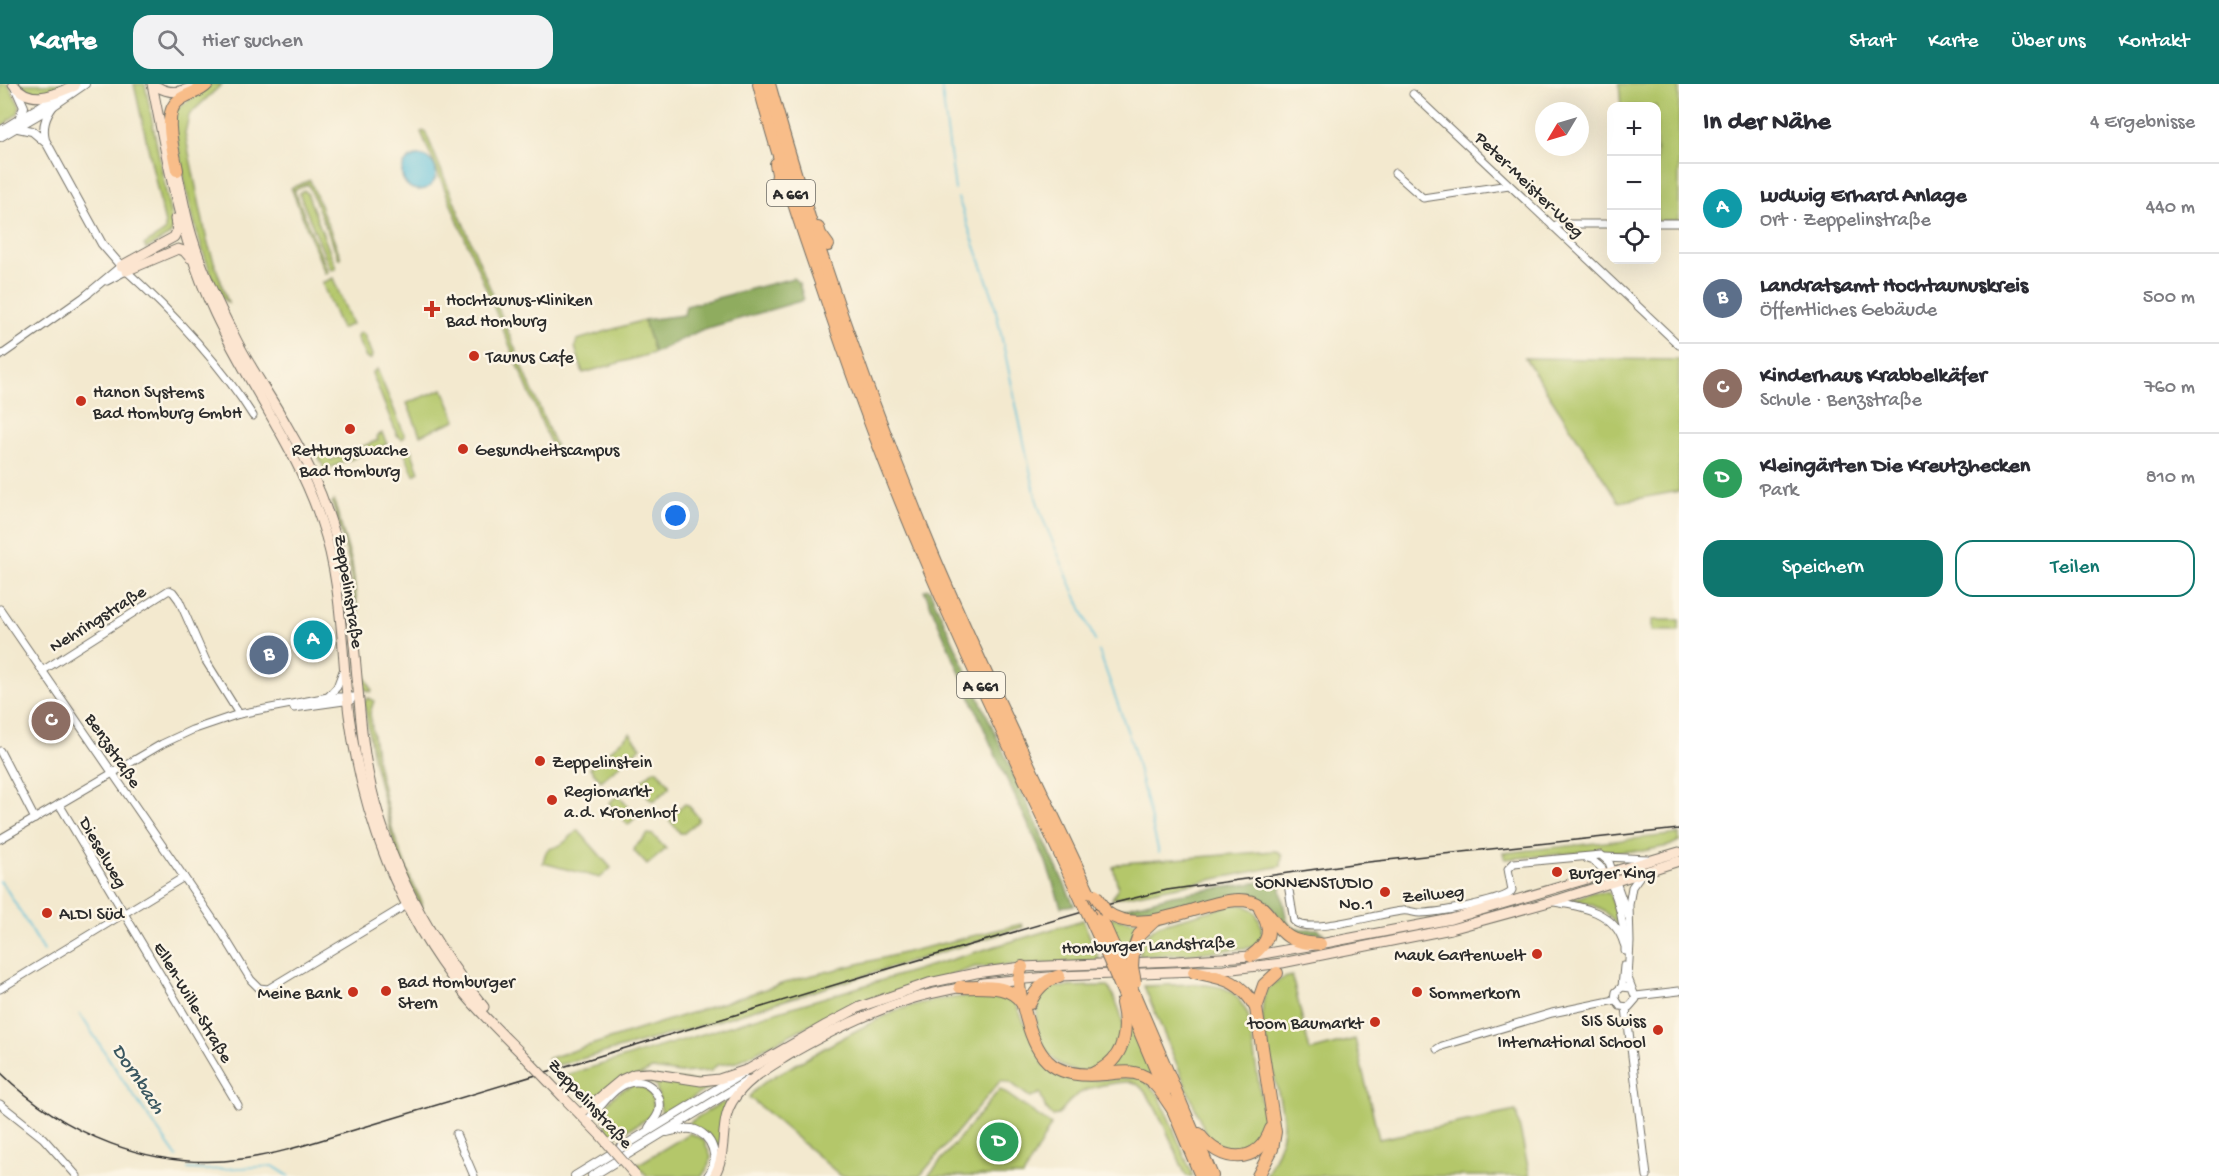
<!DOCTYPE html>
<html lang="de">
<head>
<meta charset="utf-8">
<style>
	body { margin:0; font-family:"Gochi Hand",sans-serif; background:#f2f2f3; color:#2b2b33 }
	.controls { position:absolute; right:18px; top:18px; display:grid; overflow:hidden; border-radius:12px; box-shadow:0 6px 24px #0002 }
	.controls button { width:54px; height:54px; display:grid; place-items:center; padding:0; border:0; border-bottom:2px solid #e1e1e2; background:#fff; color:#2b2b33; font:30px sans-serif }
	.compass { position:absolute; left:1535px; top:18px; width:54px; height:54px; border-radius:50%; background:#fff; box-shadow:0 6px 24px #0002; rotate:232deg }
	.you { position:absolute; left:676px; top:432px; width:21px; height:21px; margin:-15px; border:4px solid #fff; border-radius:50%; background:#1a73e8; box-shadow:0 0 0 9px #1a73e833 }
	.badge { display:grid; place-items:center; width:39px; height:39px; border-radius:50%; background:#0f766e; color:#fff; font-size:20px; font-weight:700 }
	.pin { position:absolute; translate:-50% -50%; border:3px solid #fff; box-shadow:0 2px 6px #0006 }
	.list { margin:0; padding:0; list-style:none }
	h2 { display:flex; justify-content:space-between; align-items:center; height:78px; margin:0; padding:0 24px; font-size:26px }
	h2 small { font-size:20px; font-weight:400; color:#7c7c81 }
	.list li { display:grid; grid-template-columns:39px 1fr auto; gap:18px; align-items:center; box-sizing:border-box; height:90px; padding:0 24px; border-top:2px solid #e1e1e2 }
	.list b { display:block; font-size:22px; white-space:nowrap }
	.list p { margin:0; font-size:20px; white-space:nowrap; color:#7c7c81 }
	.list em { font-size:20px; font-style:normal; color:#7c7c81 }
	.actions { display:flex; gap:12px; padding:18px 24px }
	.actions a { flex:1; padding:14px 0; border:2px solid #0f766e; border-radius:18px; text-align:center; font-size:21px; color:#0f766e }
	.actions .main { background:#0f766e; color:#fff }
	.icon { flex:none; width:33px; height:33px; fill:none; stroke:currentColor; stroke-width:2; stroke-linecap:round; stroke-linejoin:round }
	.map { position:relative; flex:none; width:1679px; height:1092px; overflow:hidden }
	header { display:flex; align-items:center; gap:36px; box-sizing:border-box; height:84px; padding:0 30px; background:#0f766e; color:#fff }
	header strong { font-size:28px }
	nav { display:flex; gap:33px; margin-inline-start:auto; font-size:21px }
	.search { width:420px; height:54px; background:#f2f2f3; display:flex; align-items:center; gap:15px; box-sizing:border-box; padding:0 21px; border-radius:18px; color:#7c7c81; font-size:22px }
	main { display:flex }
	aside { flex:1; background:#fff }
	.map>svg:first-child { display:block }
	.green { fill:#b4c76a; stroke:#70794a; stroke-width:1.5 }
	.forest { fill:#8fac5e; stroke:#5d6c44; stroke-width:1.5 }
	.water { fill:#5cbfda; stroke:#447582; stroke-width:1.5 }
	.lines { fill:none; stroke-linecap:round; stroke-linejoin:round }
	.stream { stroke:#5cbfda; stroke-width:1.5 }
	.minor-casing { stroke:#716e64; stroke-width:9 }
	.tertiary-casing { stroke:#716e64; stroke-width:10 }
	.secondary-casing { stroke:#716e64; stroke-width:11 }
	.motorway-casing { stroke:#716e64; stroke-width:14 }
	.minor { stroke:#fff; stroke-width:7 }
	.tertiary { stroke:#fff; stroke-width:8 }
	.secondary { stroke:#fce5d0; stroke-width:9 }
	.motorway { stroke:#f8bd89; stroke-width:12 }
	.rail { stroke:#2b2b2b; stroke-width:1.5 }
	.secondary-bridge-casing { stroke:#716e64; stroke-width:11; stroke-linecap:butt }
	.motorway-bridge-casing { stroke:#716e64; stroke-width:14; stroke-linecap:butt }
	.secondary-bridge { stroke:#fce5d0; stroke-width:9 }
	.motorway-bridge { stroke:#f8bd89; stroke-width:12 }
	.poi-dot { fill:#c8321e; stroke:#fcf5e5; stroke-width:2 }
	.labels { text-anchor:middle; stroke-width:5; stroke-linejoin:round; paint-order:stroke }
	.shield { fill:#fcf5e5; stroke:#6a6863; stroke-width:1.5 }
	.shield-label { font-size:16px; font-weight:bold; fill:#2b2b2b }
	.street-label { font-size:18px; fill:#2b2b2b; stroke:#fcf5e5 }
	.poi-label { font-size:18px; fill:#2b2b2b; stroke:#fcf5e5; text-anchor:start }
	.water-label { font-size:20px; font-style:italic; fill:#3a5760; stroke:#fcf5e5 }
</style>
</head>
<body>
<header>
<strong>Karte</strong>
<div class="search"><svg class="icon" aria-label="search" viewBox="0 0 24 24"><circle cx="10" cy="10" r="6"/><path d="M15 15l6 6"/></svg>Hier suchen</div>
<nav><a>Start</a><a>Karte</a><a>Über uns</a><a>Kontakt</a></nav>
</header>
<main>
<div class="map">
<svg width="1679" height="1092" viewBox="0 0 1679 1092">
	<rect width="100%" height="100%" fill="#fcf5e5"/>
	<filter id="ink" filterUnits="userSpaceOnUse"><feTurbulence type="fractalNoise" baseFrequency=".0167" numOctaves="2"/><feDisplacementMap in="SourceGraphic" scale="12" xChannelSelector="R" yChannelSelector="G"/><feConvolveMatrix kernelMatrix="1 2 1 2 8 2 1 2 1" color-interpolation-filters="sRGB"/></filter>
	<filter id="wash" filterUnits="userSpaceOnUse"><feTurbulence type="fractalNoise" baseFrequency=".008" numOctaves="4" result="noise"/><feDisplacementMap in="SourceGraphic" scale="24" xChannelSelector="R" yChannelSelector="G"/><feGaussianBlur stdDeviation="1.35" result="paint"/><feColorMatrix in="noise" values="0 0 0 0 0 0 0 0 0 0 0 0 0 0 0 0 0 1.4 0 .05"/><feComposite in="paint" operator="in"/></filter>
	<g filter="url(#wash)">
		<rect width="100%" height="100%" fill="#f3e9cf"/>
		<g class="green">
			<polygon points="0,0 8,0 20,22 18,29 0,44"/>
			<path d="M20,0H65C49,7 35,14 20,0Z"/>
			<polygon points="134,0 145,0 173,144 170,151 146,165 144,161 165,147 165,140"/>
			<path d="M211,0H222L189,31L185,49L207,157L228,219C217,212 214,198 210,187C190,135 181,82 173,28Z"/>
			<polygon points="1619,0 1679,0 1679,136 1657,137 1656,22 1621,22"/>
			<polygon points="425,47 557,366 554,368 421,48"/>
			<polygon points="310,96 341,174 339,175 308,100 294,106 328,188 325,189 291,104"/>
			<polygon points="304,106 307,109 336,184 335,185 331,186 330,184 303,119 299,109"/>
			<polygon points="333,194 352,240 341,245 322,199"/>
			<polygon points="644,236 654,269 583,289 575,263 577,256"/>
			<polygon points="361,249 364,251 372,271 371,275 366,274 357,254 358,250"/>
			<polygon points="1525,274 1679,276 1679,407 1619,418"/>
			<polygon points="377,285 405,352 402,355 397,351 372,289"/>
			<polygon points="443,305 456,336 420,351 407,319"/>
			<polygon points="382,349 387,360 325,386 318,371 327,367 331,376 378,356 377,352"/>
			<polygon points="408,364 411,366 419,388 414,391 404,368"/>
			<polygon points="334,417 352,479 365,592 372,606 370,608 363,604 350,480 334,425 332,419"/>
			<rect x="1652" y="536" width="27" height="11"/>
			<path d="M368,614L374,617L370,629L377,678L393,749L411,796L422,818V824C408,796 393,769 389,738L373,674L364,618Z"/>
			<polygon points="630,649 641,663 601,697 590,684"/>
			<polygon points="654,686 657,686 669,700 669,704 655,716 651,716 639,702 639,699"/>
			<polygon points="618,711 635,731 635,734 628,741 609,719"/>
			<polygon points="684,720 688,721 698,733 698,737 684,749 680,749 670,737 670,733"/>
			<path d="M578,746L611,784L600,794L543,779C547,758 550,768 562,760C568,756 573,750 578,746Z"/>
			<polygon points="648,750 653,751 666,765 647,781 634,767 635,763"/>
			<polygon points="1679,750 1679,757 1669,762 1642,767 1586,768 1505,775 1503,769"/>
			<polygon points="1274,767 1279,768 1282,772 1281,782 1112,815 1118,803 1113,783 1123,779"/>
			<path d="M1594,808L1609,809L1619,834L1620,844C1607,827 1592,817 1570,816Z"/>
			<path d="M1231,821C1235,821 1242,820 1246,822C1259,827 1263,843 1262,856L1254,863L1189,870L1139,872C1141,857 1146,849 1159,841Z"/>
			<polygon points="1104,832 1142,839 1129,868 1121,868"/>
			<polygon points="1083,836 1100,877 975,883 811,940 737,978 717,981 711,987 680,989 652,985 593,1014 588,1015 566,991"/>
			<polygon points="1021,840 1023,843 694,944 559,981 547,975 797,895"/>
			<path d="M1292,892L1310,967L1355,955L1379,1055L1516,1027L1530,1092H1266C1274,1075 1283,1059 1283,1040C1284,1008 1249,931 1268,905C1274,897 1282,894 1292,892Z"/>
			<path d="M1193,900C1223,902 1235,902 1248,931L1265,1039C1262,1054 1250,1073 1231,1069C1224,1067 1215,1060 1209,1057L1144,902Z"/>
			<path d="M1108,902C1116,916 1129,943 1120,959C1118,963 1114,966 1111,969C1107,974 1103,980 1098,983C1066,1000 1034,964 1037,932C1038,920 1038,912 1046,903Z"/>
			<path d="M1003,909L1014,916L1044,981L1056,990L1078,997L1140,993L1159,1011L1193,1092H1186C1177,1072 1153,1007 1135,999C1126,996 1112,1000 1103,1001C1079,1006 1072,1013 1058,1031L1052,1032L1046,1025L1040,1009L1031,1014L1011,999L1001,996L920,1092H841L749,1013C761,997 781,989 798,979C831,961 864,940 899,926C930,914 970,912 1003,909Z"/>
			<polygon points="1130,936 1156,995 1103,987"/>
			<polygon points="642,992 710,999 713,1001 667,1030 662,1030 656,1002 645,995 636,994"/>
			<path d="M633,1001C651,1002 654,1014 654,1031L613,1054C594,1030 607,1011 633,1001Z"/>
			<polygon points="1000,1005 1051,1041 1023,1092 928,1092"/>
			<path d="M728,1018L719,1075C715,1052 707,1052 688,1042L690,1038L719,1020Z"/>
			<polygon points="690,1049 704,1056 711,1073 707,1086 702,1092 647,1092 637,1081"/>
		</g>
		<g class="forest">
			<polygon points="793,194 799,199 804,216 701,246 654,269 644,236 684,231 686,222"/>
			<polygon points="929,505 1074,821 1061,823 1046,778 998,677 924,506"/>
			<path d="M1282,795L1281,807L1287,837L1295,845H1318L1323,849C1313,850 1300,852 1290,848C1276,843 1277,818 1259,817C1238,816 1215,818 1194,820C1167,823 1139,839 1113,827L1172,811Z"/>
		</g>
		<circle class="water" cx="419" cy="89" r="17"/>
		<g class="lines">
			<g class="stream">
				<polyline points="941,0 955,106"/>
				<polyline points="958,114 993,213 1036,414 1043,435 1095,557"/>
				<polyline points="1099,567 1133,663 1159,769"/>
				<polyline points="0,797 7,806 44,867"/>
				<polyline points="80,930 124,998 177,1073"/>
				<polyline points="188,1085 206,1086 273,1082 289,1092"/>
			</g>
		</g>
	</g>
	<g filter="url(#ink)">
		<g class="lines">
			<defs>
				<g id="minor">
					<polyline points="1413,10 1679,261"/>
					<polyline points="1395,89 1423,114 1509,101"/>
					<polyline points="1656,139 1679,139"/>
					<polyline points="1553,143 1558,140 1612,140"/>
					<polyline points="107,197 126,187"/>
					<path d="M85,212L121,182C170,226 218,276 253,332"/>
					<polyline points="0,272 88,210"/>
					<polyline points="0,525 221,847 251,896 259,904 268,905 410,819"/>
					<polyline points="42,587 169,506 173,508 179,516 206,577 239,630"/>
					<polyline points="328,613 337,603 343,587"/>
					<polyline points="294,624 351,616"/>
					<polyline points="0,667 35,735"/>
					<polyline points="59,720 238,1021"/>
					<polyline points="0,755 162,660 192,646 239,630 328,613 359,613"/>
					<polyline points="1605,773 1648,775"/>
					<path d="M1587,775C1614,780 1626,844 1625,867"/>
					<path d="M1288,800L1294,837C1307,852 1381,829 1402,827C1408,826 1414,829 1420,829C1438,829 1497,818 1510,809L1512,806L1508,785L1514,779L1601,771L1609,778L1628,832"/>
					<path d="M1554,818C1582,822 1615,828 1624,860"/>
					<polyline points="1622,903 1624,882"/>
					<polyline points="1631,904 1622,903 1616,908 1615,914 1620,922 1629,923 1636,915 1628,894 1630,858 1629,821 1632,803 1642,789"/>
					<polyline points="0,905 184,793"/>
					<polyline points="1636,912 1679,907"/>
					<polyline points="1626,924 1647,1092"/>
					<polyline points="1437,965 1442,962 1552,929 1615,916"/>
					<polyline points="0,1020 43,1054 77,1092"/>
					<polyline points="456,1050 474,1092"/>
				</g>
				<g id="tertiary">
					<polyline points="15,3 24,23 19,35"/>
					<path d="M53,22C45,33 42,43 45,56L102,160L121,182"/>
					<polyline points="18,44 32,47 45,58"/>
					<polyline points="0,47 61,10"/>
					<polyline points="0,53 53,22 85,0"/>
					<path d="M587,1037C599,1025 611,1004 628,999C646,993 664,1009 659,1028C657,1034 652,1039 649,1044"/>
					<path d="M667,1048C675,1046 684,1044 692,1045C713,1050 721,1076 708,1092"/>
					<polyline points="575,1092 743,989"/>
					<polyline points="592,1092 749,996"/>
				</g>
				<g id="secondary">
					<path d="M13,0C31,22 53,11 75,2"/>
					<path d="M152,0C168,78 180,157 215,230C248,300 296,363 321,437C343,500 341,566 349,631C362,731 399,829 463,908C481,930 501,949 521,969"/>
					<path d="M158,3C171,11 184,8 197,0"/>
					<path d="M176,81C181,105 185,129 192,152C202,186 217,218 233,249C248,281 269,309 286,340C304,370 319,402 330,435C355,507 354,582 363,656C375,757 421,845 484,923"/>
					<polyline points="121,182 174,153 177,147 175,135"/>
					<polyline points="126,187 178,165 184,167 190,174"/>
					<polyline points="982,899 1059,892 1224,886 1282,879 1451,845 1560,815 1679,777"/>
					<polyline points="564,1014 600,1051"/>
					<polyline points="580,1030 621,996 634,990 649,989 701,997 719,995 749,985 826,941 860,923 929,899 976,889 1022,883 1176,877 1251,872 1320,860 1451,835 1679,768"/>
					<path d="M714,1092C728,1069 719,1040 732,1018C746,995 770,983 792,969C829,948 867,929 908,916C926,910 946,907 966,902"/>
				</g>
				<g id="motorway">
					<path d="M759,0C776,67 798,134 821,199C852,292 886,385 925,475C974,590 1029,703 1082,817"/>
					<path d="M769,0C814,160 869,317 933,471C982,587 1038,699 1091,813"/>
					<path d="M177,86C174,69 162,29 178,17C187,9 199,9 207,0"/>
					<polyline points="776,106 778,90 776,80"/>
					<polyline points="818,144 820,150 828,161"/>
					<path d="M1106,828C1141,855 1199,817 1239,816C1269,816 1269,840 1289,853C1298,859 1309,859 1320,860"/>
					<polyline points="1099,830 1116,868"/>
					<polyline points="1090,833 1106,868"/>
					<polyline points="1133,868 1139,851 1155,836"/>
					<path d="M1251,872C1270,858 1273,846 1260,825"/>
					<path d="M1022,883C1015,898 1022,917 1026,933C1039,981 1056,994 1105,990C1117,989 1130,986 1141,991C1157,997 1165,1015 1175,1028"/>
					<path d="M1194,888C1223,894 1241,896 1256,924"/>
					<path d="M960,903C982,904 1009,899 1022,919"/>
					<polyline points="1121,903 1165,1007"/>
					<polyline points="1131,903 1212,1092"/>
					<path d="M1030,919C1036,905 1045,896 1059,892"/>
					<path d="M1094,989C1124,976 1129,948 1122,919"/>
					<polyline points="1172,1023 1201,1092"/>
					<path d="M1199,1050C1220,1079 1258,1082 1271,1045"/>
					<polyline points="1258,1092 1272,1065 1275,1048 1256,924 1264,901 1277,889"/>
				</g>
			</defs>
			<use href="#minor" class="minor-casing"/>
			<use href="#tertiary" class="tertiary-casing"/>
			<use href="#secondary" class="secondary-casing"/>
			<use href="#motorway" class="motorway-casing"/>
			<use href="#minor" class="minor"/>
			<use href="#tertiary" class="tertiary"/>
			<use href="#secondary" class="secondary"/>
			<use href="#motorway" class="motorway"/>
			<path class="rail" d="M0,988C63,1050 152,1088 242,1075C273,1071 302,1062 331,1053L864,892L1110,820L1167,806L1359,779L1679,745"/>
			<defs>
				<g id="secondary-bridge">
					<polyline points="521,969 564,1014"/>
					<polyline points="600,1051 635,1091"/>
				</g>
				<g id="motorway-bridge">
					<polyline points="1095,811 1106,828"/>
					<polyline points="1082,817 1090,833"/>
					<polyline points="1106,868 1121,903"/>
					<polyline points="1116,868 1131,903"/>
					<polyline points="1133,868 1132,883 1135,898"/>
				</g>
			</defs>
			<use href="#secondary-bridge" class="secondary-bridge-casing"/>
			<use href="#motorway-bridge" class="motorway-bridge-casing"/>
			<use href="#secondary-bridge" class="secondary-bridge"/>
			<use href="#motorway-bridge" class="motorway-bridge"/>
		</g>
	</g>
	<g class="poi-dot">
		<path d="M429 216h6v6h6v6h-6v6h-6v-6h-6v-6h6z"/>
		<circle cx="474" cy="272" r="6"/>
		<circle cx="81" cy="317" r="6"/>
		<circle cx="350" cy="345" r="6"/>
		<circle cx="463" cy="365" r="6"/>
		<circle cx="540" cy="677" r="6"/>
		<circle cx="552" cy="716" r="6"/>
		<circle cx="1557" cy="788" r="6"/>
		<circle cx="1385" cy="808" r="6"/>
		<circle cx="47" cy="829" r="6"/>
		<circle cx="1537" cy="870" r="6"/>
		<circle cx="386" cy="907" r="6"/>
		<circle cx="353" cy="908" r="6"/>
		<circle cx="1417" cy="908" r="6"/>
		<circle cx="1375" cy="938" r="6"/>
		<circle cx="1658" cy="946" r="6"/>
	</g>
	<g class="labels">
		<g class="shield">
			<rect x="767" y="96" width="48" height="26" rx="4.5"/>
			<rect x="957" y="588" width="48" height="26" rx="4.5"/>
		</g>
		<g class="shield-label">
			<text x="791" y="115">A 661</text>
			<text x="981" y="607">A 661</text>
		</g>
		<g class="street-label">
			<text transform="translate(1530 100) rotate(44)" y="6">Peter-Meister-Weg</text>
			<text transform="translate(350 507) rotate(81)" y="6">Zeppelinstraße</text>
			<text transform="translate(97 534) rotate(-32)" y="6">Nehringstraße</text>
			<text transform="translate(114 666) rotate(56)" y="6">Benzstraße</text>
			<text transform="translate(104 768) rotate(60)" y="6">Dieselweg</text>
			<text transform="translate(1433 809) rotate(-6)" y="6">Zeilweg</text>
			<text transform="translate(1148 860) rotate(-2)" y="6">Homburger Landstraße</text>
			<text transform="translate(194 918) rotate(59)" y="6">Ellen-Wille-Straße</text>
			<text transform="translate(591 1019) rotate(47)" y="6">Zeppelinstraße</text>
		</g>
		<g class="poi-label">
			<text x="446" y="221">Hochtaunus-Kliniken<tspan x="446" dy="21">Bad Homburg</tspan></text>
			<text x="486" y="278">Taunus Cafe</text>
			<text x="93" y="313">Hanon Systems<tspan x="93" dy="21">Bad Homburg GmbH</tspan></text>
			<text x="350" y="371" text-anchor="middle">Rettungswache<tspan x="350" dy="21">Bad Homburg</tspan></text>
			<text x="475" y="371">Gesundheitscampus</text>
			<text x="552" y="683">Zeppelinstein</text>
			<text x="564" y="712">Regiomarkt<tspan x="564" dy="21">a.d. Kronenhof</tspan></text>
			<text x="1569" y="794">Burger King</text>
			<text x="1373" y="804" text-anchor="end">SONNENSTUDIO<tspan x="1373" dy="21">No.1</tspan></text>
			<text x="59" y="835">ALDI Süd</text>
			<text x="1525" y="876" text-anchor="end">Mauk Gartenwelt</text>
			<text x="398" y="903">Bad Homburger<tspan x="398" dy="21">Stern</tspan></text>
			<text x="341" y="914" text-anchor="end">Meine Bank</text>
			<text x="1429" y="914">Sommerkorn</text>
			<text x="1646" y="942" text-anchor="end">SIS Swiss<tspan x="1646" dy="21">International School</tspan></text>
			<text x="1363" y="944" text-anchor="end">toom Baumarkt</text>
		</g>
		<g class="water-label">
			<text transform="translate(140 994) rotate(56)" y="7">Dornbach</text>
		</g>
	</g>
</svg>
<div class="controls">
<button>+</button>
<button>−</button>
<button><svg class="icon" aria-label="locate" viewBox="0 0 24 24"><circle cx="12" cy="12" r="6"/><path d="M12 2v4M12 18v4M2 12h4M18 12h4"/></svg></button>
</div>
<svg class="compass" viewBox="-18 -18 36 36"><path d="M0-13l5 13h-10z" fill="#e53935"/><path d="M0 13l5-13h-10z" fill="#7c7c81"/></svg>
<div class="you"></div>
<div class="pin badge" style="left:313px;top:556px;background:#0f9aa8">A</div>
<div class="pin badge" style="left:269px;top:571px;background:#5c6f8a">B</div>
<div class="pin badge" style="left:51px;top:637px;background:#8d6e63">C</div>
<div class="pin badge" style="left:999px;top:1058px;background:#2e9e5b">D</div>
</div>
<aside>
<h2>In der Nähe<small>4 Ergebnisse</small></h2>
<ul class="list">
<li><span class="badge" style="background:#0f9aa8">A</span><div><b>Ludwig Erhard Anlage</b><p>Ort · Zeppelinstraße</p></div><em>440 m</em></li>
<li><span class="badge" style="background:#5c6f8a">B</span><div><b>Landratsamt Hochtaunuskreis</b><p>Öffentliches Gebäude</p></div><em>500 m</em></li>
<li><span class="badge" style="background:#8d6e63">C</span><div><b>Kinderhaus Krabbelkäfer</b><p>Schule · Benzstraße</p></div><em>760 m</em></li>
<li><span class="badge" style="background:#2e9e5b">D</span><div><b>Kleingärten Die Kreutzhecken</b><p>Park</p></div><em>810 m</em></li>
</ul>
<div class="actions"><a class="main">Speichern</a><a>Teilen</a></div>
</aside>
</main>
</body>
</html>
